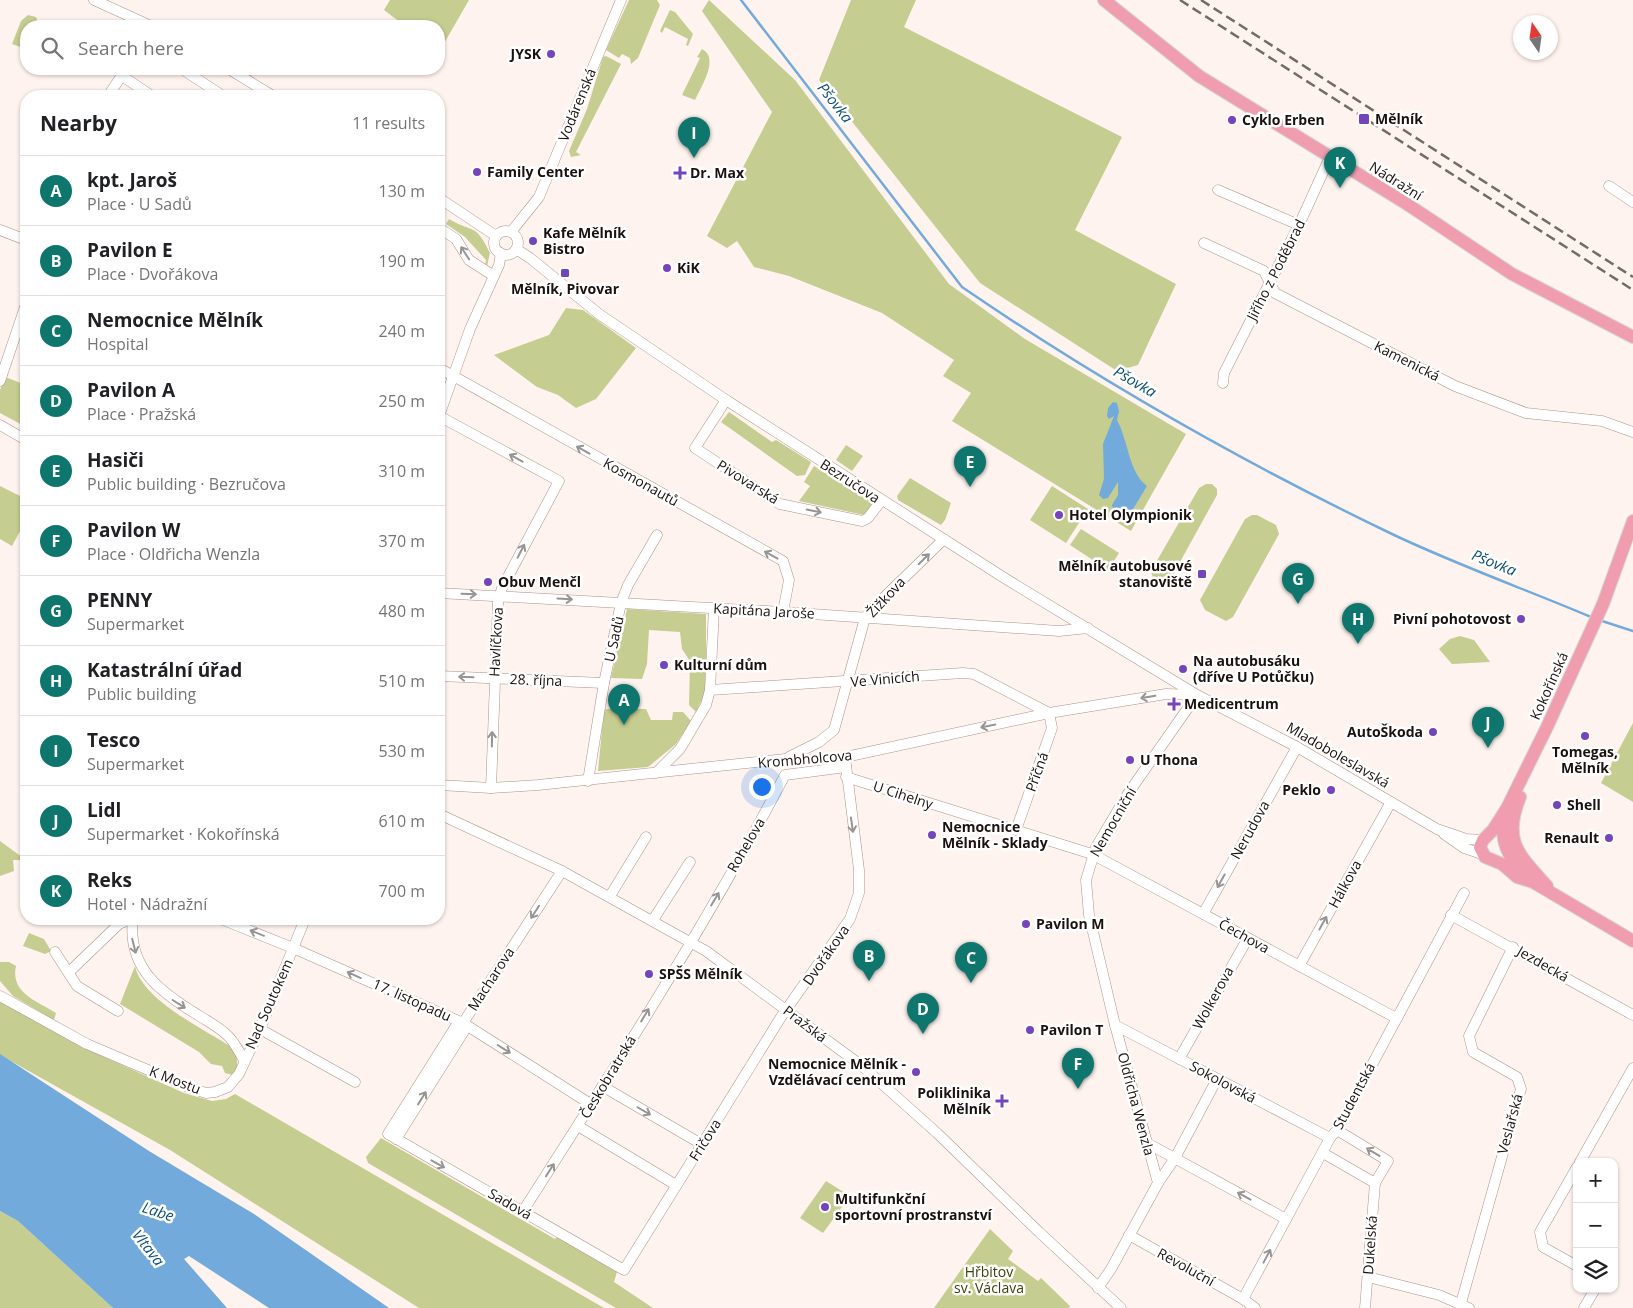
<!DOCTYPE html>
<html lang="en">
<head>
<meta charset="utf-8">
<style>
	body { margin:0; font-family:"Open Sans",sans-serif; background:#f6f6f6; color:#202124 }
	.controls { position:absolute; right:15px; bottom:15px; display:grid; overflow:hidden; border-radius:10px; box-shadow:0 1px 4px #0004 }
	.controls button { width:45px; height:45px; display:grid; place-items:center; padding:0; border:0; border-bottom:1px solid #e0e0e0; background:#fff; color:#202124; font:25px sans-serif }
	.compass { position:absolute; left:1513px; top:15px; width:45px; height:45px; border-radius:50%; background:#fff; box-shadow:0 1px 4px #0004; rotate:347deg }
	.you { position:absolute; left:761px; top:786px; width:18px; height:18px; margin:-12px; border:4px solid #fff; border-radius:50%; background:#1a73e8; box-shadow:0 0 0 8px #1a73e833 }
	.badge { display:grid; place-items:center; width:32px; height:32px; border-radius:50%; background:#0f766e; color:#fff; font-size:16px; font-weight:700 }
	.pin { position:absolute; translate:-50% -41px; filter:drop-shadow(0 1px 2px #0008) }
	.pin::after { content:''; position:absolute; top:26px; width:18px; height:15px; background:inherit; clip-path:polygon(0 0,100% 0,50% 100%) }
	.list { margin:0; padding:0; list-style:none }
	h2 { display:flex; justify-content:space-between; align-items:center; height:65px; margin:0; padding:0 20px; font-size:21px }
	h2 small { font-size:16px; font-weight:400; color:#757577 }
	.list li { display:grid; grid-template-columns:32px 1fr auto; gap:15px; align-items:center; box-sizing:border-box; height:70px; padding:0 20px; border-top:1px solid #e0e0e0 }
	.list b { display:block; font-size:19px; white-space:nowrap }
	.list p { margin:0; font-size:16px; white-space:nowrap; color:#757577 }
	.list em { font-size:16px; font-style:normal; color:#757577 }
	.icon { flex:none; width:28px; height:28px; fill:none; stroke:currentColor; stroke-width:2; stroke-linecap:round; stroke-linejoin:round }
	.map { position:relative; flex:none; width:1633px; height:1308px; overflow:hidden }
	.search { position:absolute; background:#fff; box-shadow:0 1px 4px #0004; left:20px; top:20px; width:425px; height:55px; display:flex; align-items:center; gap:12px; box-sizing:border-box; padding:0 18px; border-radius:20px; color:#757577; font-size:19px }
	.panel { position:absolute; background:#fff; box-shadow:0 1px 4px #0004; left:20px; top:90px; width:425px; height:835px; border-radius:20px }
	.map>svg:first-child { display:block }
	.green { fill:#c5cd90 }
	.water { fill:#72aadb }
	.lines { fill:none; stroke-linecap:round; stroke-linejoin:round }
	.stream { stroke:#72aadb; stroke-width:2.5 }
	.minor-casing { stroke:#ad9288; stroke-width:11 }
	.major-casing { stroke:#d6d4d4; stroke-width:14 }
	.minor { stroke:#fff; stroke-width:10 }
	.major { stroke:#f09daf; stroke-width:12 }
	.rail { stroke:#756a67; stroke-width:2.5; stroke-dasharray:10 5; stroke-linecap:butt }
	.oneway { stroke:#989493 }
	.poi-dot { fill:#7544bc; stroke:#fff; stroke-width:2 }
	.labels { text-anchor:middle; stroke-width:5; stroke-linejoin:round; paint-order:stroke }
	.poi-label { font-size:14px; font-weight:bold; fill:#1b110e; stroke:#fff; text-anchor:start }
	.street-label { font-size:14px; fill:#1b110e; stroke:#fff }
	.park-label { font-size:14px; fill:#3d420b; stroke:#fff }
	.water-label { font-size:15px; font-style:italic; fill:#0a4d7b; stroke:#fff }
</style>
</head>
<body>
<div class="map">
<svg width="1633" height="1308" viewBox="0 0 1633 1308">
	<rect width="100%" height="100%" fill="#fff3ef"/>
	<g class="green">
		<polygon points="390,0 469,0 439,52 439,26 405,26 384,10"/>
		<polygon points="629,0 657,0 660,5 638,58 631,64 630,58 622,54 619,58 606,50"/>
		<polygon points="709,0 795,80 949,284 1025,339 1186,434 1131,531 952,421 971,393 943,376 954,360 882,313 789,276 754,267 737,241 727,248 707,236 772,112 702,11"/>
		<polygon points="851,0 916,0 904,27 1122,137 1075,230 1176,284 1138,365 1117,371 980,283 819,80"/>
		<polygon points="670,10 675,12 693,34 688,46 686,45 688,39 665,27 662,33 660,31"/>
		<polygon points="28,15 36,17 38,22 43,24 42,26 26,26 26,49 12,44 21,21"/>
		<path d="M702,49C720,58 701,87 695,100L682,95L700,58L697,57Z"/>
		<polygon points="606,56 621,64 576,152 581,155 571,157 569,151 587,109 603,57"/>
		<path d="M449,219C474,234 475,222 490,253L487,266L485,265L486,260L465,237L446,224Z"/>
		<polygon points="566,308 583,310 636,348 596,399 576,408 558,395 537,387 494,355 549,335"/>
		<polygon points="5,377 26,385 26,427 0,413 0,390"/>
		<polygon points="729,412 772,442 776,440 811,462 805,475 797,476 721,422"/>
		<polygon points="846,445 863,456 852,471 836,460"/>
		<polygon points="814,466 873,503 864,515 799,501 810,486 804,482"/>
		<polygon points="910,478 951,503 945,520 941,525 898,500 897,496"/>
		<path d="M1206,484H1212L1217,489V495L1170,580L1165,584C1156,583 1153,580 1151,571L1199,488Z"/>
		<polygon points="0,486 26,499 26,520 12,546 0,539"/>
		<polygon points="1052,486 1088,509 1066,543 1030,520"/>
		<polygon points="1252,515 1257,515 1276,525 1279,534 1233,617 1226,621 1205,610 1200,600 1245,519"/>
		<polygon points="1081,529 1119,553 1108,570 1070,545"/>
		<polygon points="627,609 706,614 706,685 704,695 696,712 689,705 690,661 682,649 680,632 649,630 647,664 642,679 611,678"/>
		<polygon points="1460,636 1474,640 1490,662 1452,664 1439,649 1450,639"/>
		<polygon points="604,709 646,709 651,720 672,720 673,712 683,712 691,721 676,744 648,767 598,771"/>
		<polygon points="1633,723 1633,802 1601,783"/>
		<polygon points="0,841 26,860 13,860 14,871 0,876"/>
		<polygon points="29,933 44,939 51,951 45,954 23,946"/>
		<path d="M0,962H9L16,966C10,993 37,1001 56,1013L54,1020L13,996L0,981Z"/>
		<path d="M135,966C142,1000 204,1029 233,1048C237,1057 240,1066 233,1075L225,1073L222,1066L211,1064L199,1052L120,1004Z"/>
		<polygon points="0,1000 82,1047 184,1093 212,1101 226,1099 235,1094 604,1308 419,1308 170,1150 0,1055"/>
		<polygon points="381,1138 555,1239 557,1237 617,1272 614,1282 653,1308 616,1308 368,1163 366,1157"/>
		<polygon points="826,1181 850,1196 823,1233 800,1218"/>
		<polygon points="0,1211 18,1221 113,1308 0,1308"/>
		<polygon points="990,1229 1013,1251 1008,1259 1038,1281 1041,1278 1070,1306 1069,1308 934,1308"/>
	</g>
	<g class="water">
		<path d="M1113,402L1117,403L1119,411L1117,420C1128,440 1129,473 1147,486L1127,519L1115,517L1112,505L1118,495V482L1108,498L1103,499L1099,495L1104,479L1103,444L1114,416L1109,419L1107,416L1108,408Z"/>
		<polygon points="0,1054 149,1151 254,1214 389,1308 269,1308 189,1256 184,1259 227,1308 113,1308 18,1221 0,1211"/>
	</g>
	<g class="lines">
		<g class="stream">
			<path d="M741,0L962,287C1098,380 1244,463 1392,534C1457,565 1525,589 1591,617"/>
			<polyline points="1599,620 1633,631"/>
		</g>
		<defs>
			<g id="minor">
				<polyline points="94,0 151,26"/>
				<polyline points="182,69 223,96"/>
				<polyline points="229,69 273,96"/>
				<polyline points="122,76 152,96"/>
				<polyline points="108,96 126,69"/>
				<polyline points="1609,186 1633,202"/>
				<polyline points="1218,190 1299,225"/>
				<polyline points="439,198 496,236"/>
				<polyline points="439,228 456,239 469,260 494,276"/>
				<polyline points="0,230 26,240"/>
				<circle cx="506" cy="243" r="12"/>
				<polyline points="511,232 539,197 621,0"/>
				<polyline points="1204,243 1264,271 1275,293 1455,386 1526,413 1602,421 1633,432"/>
				<polyline points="516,249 530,258 599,314 726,400 1006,579 1197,695 1297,747 1437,829 1466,839 1483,840"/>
				<polyline points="439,368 783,561 789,580 783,612"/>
				<polyline points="0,381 26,304"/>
				<polyline points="1223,383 1224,373 1299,225 1330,157"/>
				<polyline points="726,400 695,448 780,504 862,521 868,518 881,501"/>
				<polyline points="439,416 559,481 502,588 498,602 491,788"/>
				<polyline points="439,416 470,329 499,265 501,253"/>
				<polyline points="0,425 26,440"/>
				<polyline points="439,593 783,612 1059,631 1088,628"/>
				<polyline points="439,676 604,683"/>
				<polyline points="710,690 963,673 974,674 1049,713 1052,728 1016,830"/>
				<polyline points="789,757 819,742 834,730 865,618 870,611 944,539"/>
				<polyline points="656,773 680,749 706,705 710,690 714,608"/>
				<polyline points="846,777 1092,854 1396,1018"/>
				<polyline points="588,781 604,683 621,603 628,585 657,535"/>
				<polyline points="439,785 491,788 538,785 785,759 832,760 1049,713 1166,694 1196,695"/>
				<polyline points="439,814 562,871 706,951 862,1066 937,1133 1039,1232 1121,1308"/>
				<polyline points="1444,834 1464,848 1482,854"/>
				<polyline points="610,896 646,837"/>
				<polyline points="1203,914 1297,747"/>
				<polyline points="1451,915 1633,1015"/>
				<path d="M133,919C127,968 160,992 198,1015C207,1021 219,1027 227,1035C234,1041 239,1052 244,1060"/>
				<polyline points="221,919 293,948 463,1023 592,1105"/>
				<polyline points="653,920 690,862"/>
				<polyline points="55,952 77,986 118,1011"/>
				<polyline points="1299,966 1391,802"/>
				<polyline points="69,972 119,924 131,919"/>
				<polyline points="0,996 87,1044 188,1087 206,1093 215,1092 228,1087 239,1074 260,1029 305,919"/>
				<polyline points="463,1023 456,1026 388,1134 624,1270 781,1017 850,919 859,893 859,870 845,757"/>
				<polyline points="1115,1025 1330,1138"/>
				<polyline points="260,1029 355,1082"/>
				<polyline points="1179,1059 1248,938"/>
				<polyline points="602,1086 703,1145"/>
				<polyline points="578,1126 676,1185"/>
				<polyline points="1337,1130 1388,1161 1375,1183 1365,1308"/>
				<polyline points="396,1139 464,1031 463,1023 562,871"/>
				<polyline points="1147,1143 1286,1219"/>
				<polyline points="1323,1153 1375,1183"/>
				<polyline points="1580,1162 1633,1068"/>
				<polyline points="1577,1167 1540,1232 1543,1247 1577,1266"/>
				<polyline points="1158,1183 1175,1158 1217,1079"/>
				<path d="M523,1211C614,1069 706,925 785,775L846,767"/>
				<polyline points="1129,1235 1243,1299 1255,1308"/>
				<polyline points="1368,1277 1439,1295 1469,1308"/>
				<polyline points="1098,1288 1111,1269 1158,1183 1115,1025 1089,915 1086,880 1096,847 1127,795 1197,695"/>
				<polyline points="1243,1299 1330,1138 1337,1130 1464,893"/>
				<polyline points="1461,1303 1521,1089 1517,1077 1473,1052 1469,1036 1513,947"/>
				<polyline points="1584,1308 1595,1289"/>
			</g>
			<g id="major">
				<polyline points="1104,0 1199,76 1407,204 1512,274 1633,337"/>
				<polyline points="1633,521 1603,604 1547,727 1507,808 1493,830 1483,840 1480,847 1485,857 1502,864 1517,877 1533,882 1633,941"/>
				<path d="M1520,797C1502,841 1519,855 1547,886"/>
				<path d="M1505,815C1499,841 1508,857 1525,875"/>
			</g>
		</defs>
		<use href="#minor" class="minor-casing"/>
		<use href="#major" class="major-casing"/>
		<use href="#minor" class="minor"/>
		<use href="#major" class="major"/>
		<g class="rail">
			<polyline points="1180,0 1633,290"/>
			<polyline points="1201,0 1633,277"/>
		</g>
	</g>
	<defs><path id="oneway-shaft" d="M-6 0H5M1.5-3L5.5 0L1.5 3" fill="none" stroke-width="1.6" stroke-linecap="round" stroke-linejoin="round" transform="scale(1.25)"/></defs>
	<g class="oneway">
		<use href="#oneway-shaft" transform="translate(465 253) rotate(-123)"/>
		<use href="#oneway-shaft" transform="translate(583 450) rotate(-151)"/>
		<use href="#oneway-shaft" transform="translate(516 458) rotate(-151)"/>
		<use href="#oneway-shaft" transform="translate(814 511) rotate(12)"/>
		<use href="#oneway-shaft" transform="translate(521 551) rotate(-63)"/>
		<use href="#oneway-shaft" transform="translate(771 555) rotate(-151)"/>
		<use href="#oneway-shaft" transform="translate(924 559) rotate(-45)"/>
		<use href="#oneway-shaft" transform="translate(469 594) rotate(2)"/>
		<use href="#oneway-shaft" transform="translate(565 599) rotate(3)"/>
		<use href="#oneway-shaft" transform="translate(466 677) rotate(-178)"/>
		<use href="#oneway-shaft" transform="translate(1148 697) rotate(170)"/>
		<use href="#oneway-shaft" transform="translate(988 726) rotate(168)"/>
		<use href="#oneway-shaft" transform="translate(492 739) rotate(-89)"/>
		<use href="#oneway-shaft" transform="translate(852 825) rotate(82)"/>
		<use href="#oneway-shaft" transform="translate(1221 881) rotate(119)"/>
		<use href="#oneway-shaft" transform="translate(715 899) rotate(-59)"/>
		<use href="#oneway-shaft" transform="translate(535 912) rotate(123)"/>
		<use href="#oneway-shaft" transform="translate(1323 923) rotate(-61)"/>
		<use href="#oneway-shaft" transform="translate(257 933) rotate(-158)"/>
		<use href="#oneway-shaft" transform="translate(134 946) rotate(76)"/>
		<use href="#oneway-shaft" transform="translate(354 975) rotate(-156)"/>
		<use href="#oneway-shaft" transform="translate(179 1004) rotate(32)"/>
		<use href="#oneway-shaft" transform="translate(645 1015) rotate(-59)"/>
		<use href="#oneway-shaft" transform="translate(504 1049) rotate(32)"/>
		<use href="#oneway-shaft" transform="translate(422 1098) rotate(-58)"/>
		<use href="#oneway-shaft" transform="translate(644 1111) rotate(30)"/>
		<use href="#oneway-shaft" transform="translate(1373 1152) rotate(-149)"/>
		<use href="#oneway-shaft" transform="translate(438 1164) rotate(29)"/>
		<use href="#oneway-shaft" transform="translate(550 1170) rotate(-57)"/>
		<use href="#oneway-shaft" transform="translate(1244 1196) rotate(-151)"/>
		<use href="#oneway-shaft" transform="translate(1267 1256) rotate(-62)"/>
	</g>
	<g class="poi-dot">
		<circle cx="551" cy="54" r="5"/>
		<rect x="1358" y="113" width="12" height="12" rx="2.5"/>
		<circle cx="1232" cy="120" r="5"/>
		<circle cx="477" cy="172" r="5"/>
		<path d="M677.5 165.5h5v5h5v5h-5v5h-5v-5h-5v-5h5z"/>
		<circle cx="533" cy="241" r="5"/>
		<circle cx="667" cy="268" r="5"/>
		<rect x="560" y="268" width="10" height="10" rx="2.5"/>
		<circle cx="1059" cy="515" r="5"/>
		<rect x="1197" y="569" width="10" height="10" rx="2.5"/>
		<circle cx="488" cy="582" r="5"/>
		<circle cx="1521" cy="619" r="5"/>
		<circle cx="664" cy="665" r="5"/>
		<circle cx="1183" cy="669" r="5"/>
		<path d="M1171.5 696.5h5v5h5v5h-5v5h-5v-5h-5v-5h5z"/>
		<circle cx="1433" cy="732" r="5"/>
		<circle cx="1585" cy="736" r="5"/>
		<circle cx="1130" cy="760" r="5"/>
		<circle cx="1331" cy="790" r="5"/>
		<circle cx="1557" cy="805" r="5"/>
		<circle cx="932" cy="835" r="5"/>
		<circle cx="1609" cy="838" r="5"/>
		<circle cx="1026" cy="924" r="5"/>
		<circle cx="649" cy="974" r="5"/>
		<circle cx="1030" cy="1030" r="5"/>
		<circle cx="916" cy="1072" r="5"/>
		<path d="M999.5 1093.5h5v5h5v5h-5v5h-5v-5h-5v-5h5z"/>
		<circle cx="825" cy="1207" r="5"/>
	</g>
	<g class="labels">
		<g class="poi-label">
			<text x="541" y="59" text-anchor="end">JYSK</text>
			<text x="1375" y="124">Mělník</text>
			<text x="1242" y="125">Cyklo Erben</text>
			<text x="487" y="177">Family Center</text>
			<text x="690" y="178">Dr. Max</text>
			<text x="543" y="238">Kafe Mělník<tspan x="543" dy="16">Bistro</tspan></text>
			<text x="677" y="273">KiK</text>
			<text x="565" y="294" text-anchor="middle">Mělník, Pivovar</text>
			<text x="1069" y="520">Hotel Olympionik</text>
			<text x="1192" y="571" text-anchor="end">Mělník autobusové<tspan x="1192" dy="16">stanoviště</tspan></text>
			<text x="498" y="587">Obuv Menčl</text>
			<text x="1511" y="624" text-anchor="end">Pivní pohotovost</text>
			<text x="1193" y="666">Na autobusáku<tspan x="1193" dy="16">(dříve U Potůčku)</tspan></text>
			<text x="674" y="670">Kulturní dům</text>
			<text x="1184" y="709">Medicentrum</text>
			<text x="1423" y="737" text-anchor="end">AutoŠkoda</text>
			<text x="1585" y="757" text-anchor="middle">Tomegas,<tspan x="1585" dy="16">Mělník</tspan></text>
			<text x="1140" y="765">U Thona</text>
			<text x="1321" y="795" text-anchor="end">Peklo</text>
			<text x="1567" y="810">Shell</text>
			<text x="942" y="832">Nemocnice<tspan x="942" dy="16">Mělník - Sklady</tspan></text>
			<text x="1599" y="843" text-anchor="end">Renault</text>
			<text x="1036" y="929">Pavilon M</text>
			<text x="659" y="979">SPŠS Mělník</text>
			<text x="1040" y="1035">Pavilon T</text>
			<text x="906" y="1069" text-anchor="end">Nemocnice Mělník -<tspan x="906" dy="16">Vzdělávací centrum</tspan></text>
			<text x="991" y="1098" text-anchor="end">Poliklinika<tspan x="991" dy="16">Mělník</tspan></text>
			<text x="835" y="1204">Multifunkční<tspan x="835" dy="16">sportovní prostranství</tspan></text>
		</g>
		<g class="street-label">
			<text transform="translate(577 105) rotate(-68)" y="5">Vodárenská</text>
			<text transform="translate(1396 181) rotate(32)" y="5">Nádražní</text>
			<text transform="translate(1276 270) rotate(-63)" y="5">Jiřího z Poděbrad</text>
			<text transform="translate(1407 361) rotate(27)" y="5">Kamenická</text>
			<text transform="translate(850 481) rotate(33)" y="5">Bezručova</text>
			<text transform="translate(641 482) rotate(29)" y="5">Kosmonautů</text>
			<text transform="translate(748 482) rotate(32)" y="5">Pivovarská</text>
			<text transform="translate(886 597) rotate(-47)" y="5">Žižkova</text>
			<text transform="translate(764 611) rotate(3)" y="5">Kapitána Jaroše</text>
			<text transform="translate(614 639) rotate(-78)" y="5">U Sadů</text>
			<text transform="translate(496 642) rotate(-87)" y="5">Havlíčkova</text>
			<text transform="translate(885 679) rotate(-5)" y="5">Ve Vinicích</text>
			<text transform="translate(536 680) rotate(2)" y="5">28. října</text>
			<text transform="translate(1549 686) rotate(-66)" y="5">Kokořínská</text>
			<text transform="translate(1338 755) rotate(30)" y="5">Mladoboleslavská</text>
			<text transform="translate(805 759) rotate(-5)" y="5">Krombholcova</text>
			<text transform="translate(1037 772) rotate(-70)" y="5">Příčná</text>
			<text transform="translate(903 795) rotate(18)" y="5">U Cihelny</text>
			<text transform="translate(1113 822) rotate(-60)" y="5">Nemocniční</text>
			<text transform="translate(1250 830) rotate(-61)" y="5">Nerudova</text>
			<text transform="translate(746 845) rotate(-60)" y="5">Rohelova</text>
			<text transform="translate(1345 884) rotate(-61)" y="5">Hálkova</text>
			<text transform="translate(1244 936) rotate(29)" y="5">Čechova</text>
			<text transform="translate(826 955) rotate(-55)" y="5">Dvořákova</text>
			<text transform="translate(1543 964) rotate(30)" y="5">Jezdecká</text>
			<text transform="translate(491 979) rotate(-57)" y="5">Macharova</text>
			<text transform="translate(1213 998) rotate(-61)" y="5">Wolkerova</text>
			<text transform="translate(412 1000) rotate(24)" y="5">17. listopadu</text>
			<text transform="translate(269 1004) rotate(-66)" y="5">Nad Soutokem</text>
			<text transform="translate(805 1024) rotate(37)" y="5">Pražská</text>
			<text transform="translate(608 1077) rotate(-59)" y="5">Českobratrská</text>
			<text transform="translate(175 1080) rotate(21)" y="5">K Mostu</text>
			<text transform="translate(1223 1082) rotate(28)" y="5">Sokolovská</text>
			<text transform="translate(1354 1096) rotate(-62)" y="5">Studentská</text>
			<text transform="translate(1136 1104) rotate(75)" y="5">Oldřicha Wenzla</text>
			<text transform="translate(1510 1124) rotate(-75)" y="5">Veslařská</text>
			<text transform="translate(705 1140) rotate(-58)" y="5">Fričova</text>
			<text transform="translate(510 1204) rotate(30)" y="5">Sadová</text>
			<text transform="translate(1370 1245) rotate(-86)" y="5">Dukelská</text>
			<text transform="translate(1186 1267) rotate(29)" y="5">Revoluční</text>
		</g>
		<g class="park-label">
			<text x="989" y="1277">Hřbitov<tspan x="989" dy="16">sv. Václava</tspan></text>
		</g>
		<g class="water-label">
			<text transform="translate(835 103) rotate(52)" y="5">Pšovka</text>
			<text transform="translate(1135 382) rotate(30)" y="5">Pšovka</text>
			<text transform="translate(1494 563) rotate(22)" y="5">Pšovka</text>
			<text transform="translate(158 1212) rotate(18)" y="5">Labe</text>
			<text transform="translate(148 1248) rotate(52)" y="5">Vltava</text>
		</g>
	</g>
</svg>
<div class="controls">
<button>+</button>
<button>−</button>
<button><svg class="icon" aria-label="layers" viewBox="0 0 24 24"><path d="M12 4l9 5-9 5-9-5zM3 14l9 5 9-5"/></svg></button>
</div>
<svg class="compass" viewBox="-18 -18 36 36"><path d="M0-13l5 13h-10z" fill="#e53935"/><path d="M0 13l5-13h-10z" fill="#757577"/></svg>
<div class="you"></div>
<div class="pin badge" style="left:624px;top:725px">A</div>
<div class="pin badge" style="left:869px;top:981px">B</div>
<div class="pin badge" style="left:971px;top:983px">C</div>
<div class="pin badge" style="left:923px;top:1034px">D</div>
<div class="pin badge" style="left:970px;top:487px">E</div>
<div class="pin badge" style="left:1078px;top:1089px">F</div>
<div class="pin badge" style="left:1298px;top:604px">G</div>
<div class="pin badge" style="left:1358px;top:644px">H</div>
<div class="pin badge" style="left:694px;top:158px">I</div>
<div class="pin badge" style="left:1488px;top:748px">J</div>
<div class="pin badge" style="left:1340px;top:188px">K</div>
<div class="search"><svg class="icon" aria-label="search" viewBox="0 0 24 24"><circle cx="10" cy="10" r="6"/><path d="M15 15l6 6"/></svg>Search here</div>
<section class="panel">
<h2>Nearby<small>11 results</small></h2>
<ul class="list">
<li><span class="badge">A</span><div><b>kpt. Jaroš</b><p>Place · U Sadů</p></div><em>130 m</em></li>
<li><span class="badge">B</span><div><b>Pavilon E</b><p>Place · Dvořákova</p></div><em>190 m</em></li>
<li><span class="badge">C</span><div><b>Nemocnice Mělník</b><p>Hospital</p></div><em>240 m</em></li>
<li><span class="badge">D</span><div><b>Pavilon A</b><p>Place · Pražská</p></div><em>250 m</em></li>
<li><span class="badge">E</span><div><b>Hasiči</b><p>Public building · Bezručova</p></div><em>310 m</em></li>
<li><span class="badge">F</span><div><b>Pavilon W</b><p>Place · Oldřicha Wenzla</p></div><em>370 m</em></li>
<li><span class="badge">G</span><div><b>PENNY</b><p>Supermarket</p></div><em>480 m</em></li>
<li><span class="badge">H</span><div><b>Katastrální úřad</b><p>Public building</p></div><em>510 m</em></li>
<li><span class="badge">I</span><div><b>Tesco</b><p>Supermarket</p></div><em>530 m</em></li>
<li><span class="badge">J</span><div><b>Lidl</b><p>Supermarket · Kokořínská</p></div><em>610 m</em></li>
<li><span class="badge">K</span><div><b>Reks</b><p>Hotel · Nádražní</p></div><em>700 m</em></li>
</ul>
</section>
</div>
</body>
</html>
